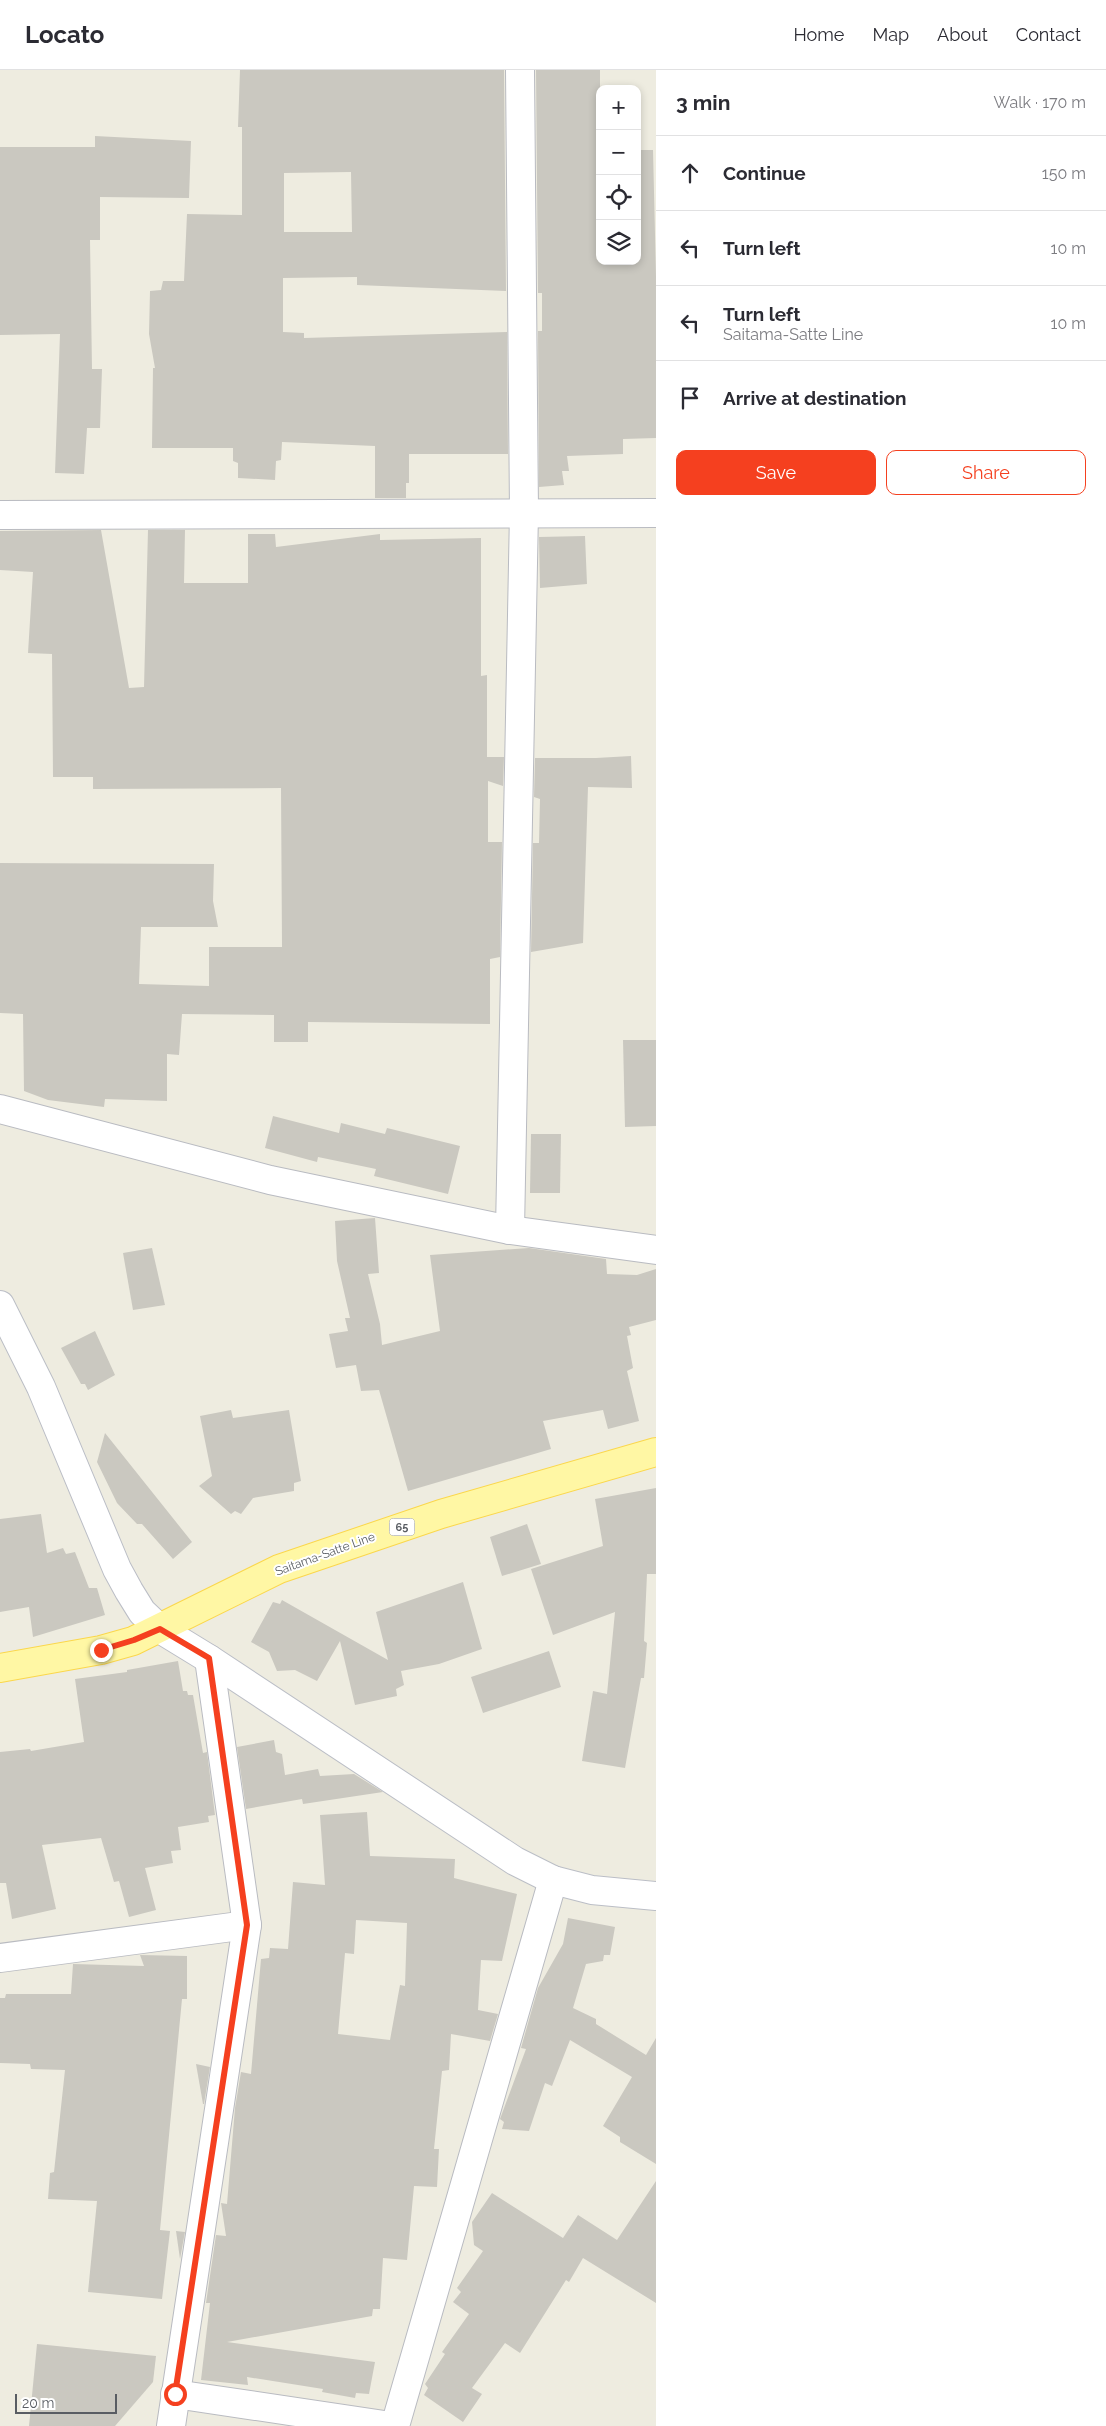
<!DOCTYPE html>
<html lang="en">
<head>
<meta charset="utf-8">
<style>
	body { margin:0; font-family:Raleway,sans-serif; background:#f2f2f3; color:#2b2b33 }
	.controls { position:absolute; right:15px; top:15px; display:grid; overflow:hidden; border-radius:10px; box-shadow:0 2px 8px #0003 }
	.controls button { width:45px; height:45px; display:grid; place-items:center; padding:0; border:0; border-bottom:1px solid #e1e1e2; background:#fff; color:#2b2b33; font:25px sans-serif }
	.scale { position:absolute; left:15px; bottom:12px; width:102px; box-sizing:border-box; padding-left:5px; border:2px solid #595d63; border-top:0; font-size:14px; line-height:18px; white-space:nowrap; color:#595d63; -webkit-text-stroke:4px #fff; paint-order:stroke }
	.stop { position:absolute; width:15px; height:15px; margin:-11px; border:4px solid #f5401f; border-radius:50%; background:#fff }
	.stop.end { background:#f5401f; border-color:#fff; box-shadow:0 1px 5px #0008 }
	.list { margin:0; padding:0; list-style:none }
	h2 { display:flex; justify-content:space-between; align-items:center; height:65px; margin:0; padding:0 20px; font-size:21px }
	h2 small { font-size:16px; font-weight:400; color:#7c7c81 }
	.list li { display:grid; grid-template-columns:32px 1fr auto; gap:15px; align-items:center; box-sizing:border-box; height:75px; padding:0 20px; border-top:1px solid #e1e1e2 }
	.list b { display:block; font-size:19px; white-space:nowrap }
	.list p { margin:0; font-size:16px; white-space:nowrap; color:#7c7c81 }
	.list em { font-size:16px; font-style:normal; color:#7c7c81 }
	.actions { display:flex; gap:10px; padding:15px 20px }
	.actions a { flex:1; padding:11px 0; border:1px solid #f5401f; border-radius:10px; text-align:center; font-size:18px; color:#f5401f }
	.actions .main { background:#f5401f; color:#fff }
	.icon { flex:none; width:28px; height:28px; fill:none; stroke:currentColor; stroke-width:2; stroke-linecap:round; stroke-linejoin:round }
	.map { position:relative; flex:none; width:656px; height:2356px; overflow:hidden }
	header { display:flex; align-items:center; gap:30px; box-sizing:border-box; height:70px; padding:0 25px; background:#fff; border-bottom:1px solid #e1e1e2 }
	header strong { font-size:24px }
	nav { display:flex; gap:28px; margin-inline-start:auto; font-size:18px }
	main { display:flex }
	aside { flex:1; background:#fff }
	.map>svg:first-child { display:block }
	.building { fill:#cac8c0; fill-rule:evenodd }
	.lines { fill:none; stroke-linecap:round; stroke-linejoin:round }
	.street-casing { stroke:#b9bbc1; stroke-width:30 }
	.secondary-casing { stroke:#bbbec6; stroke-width:30 }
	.primary-casing { stroke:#fbd74c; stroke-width:30 }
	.street { stroke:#fff; stroke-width:28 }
	.secondary { stroke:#fff; stroke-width:28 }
	.primary { stroke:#fff7a4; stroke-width:28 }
	.route { stroke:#f5401f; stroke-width:6 }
	.labels { text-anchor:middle; stroke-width:4; stroke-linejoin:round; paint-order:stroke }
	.shield { fill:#fff; stroke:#8b8e92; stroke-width:1 }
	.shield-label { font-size:11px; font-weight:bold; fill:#595d63 }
	.street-label { font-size:12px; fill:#595d63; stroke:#fff }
</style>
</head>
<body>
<header>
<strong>Locato</strong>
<nav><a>Home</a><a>Map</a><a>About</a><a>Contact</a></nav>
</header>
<main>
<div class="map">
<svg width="656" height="2356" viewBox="0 0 656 2356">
	<rect width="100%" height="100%" fill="#eeece0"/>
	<g class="building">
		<path d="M240,0H504L506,221L357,215V207L283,208V262L304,263V268L507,262L508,384H409V413H406V428H375V376L282,372L281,390L276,391L275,410L238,408V393L233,391V378H152L153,298H155L149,264L150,221L161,220L163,211H184L187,144L242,145V57H238ZM351,102L352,162H284V103Z"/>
		<polygon points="536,0 600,0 600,191 637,191 637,62 640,62 640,80 653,80 656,206 656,368 623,369 623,384 567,386 569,401 562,401 564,415 539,417 538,261 542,261 542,223 538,223"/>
		<polygon points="95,66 191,71 189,128 100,127 100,170 90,170 92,299 102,299 100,358 87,358 84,404 55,403 60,264 0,265 0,77 95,77"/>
		<polygon points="101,460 129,618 144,617 148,460 185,460 184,513 248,513 248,464 275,464 276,477 380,464 380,470 481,468 481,606 487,605 487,687 504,687 503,716 488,711 488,772 502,772 500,887 490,889 490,954 308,952 308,972 274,972 274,945 182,944 179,985 167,984 167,1031 105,1029 104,1037 48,1030 24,1021 23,944 0,943 0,793 214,794 213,831 218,857 141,857 139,914 209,916 209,877 282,877 281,718 93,719 93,707 53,707 52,584 28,583 33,502 0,500 0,461"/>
		<polygon points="585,466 587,514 540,518 539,467"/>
		<polygon points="631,686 632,718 588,717 583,873 531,882 533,773 539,773 540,729 534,727 535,688 596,688"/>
		<polygon points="623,970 656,970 656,1056 625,1057"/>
		<polygon points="273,1046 339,1063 341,1053 385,1064 387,1058 460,1076 448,1124 374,1106 376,1099 318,1087 317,1092 265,1078"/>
		<polygon points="531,1064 561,1064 560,1123 530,1123"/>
		<polygon points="375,1148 379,1203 368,1204 380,1254 382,1275 440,1261 430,1185 529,1178 606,1189 607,1204 637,1205 656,1199 656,1250 629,1257 631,1265 627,1266 633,1298 627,1301 639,1351 608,1359 603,1340 543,1351 551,1379 408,1421 379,1320 361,1321 356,1295 336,1298 329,1264 348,1261 345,1248 350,1248 337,1191 335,1151"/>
		<polygon points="152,1178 165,1235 133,1240 123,1183"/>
		<polygon points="95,1261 115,1305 88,1320 85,1314 81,1314 61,1278"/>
		<polygon points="231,1340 233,1348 289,1340 301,1411 294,1413 294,1421 253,1428 241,1444 235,1441 231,1444 199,1416 212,1406 200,1346"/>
		<polygon points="105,1363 192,1472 173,1489 142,1454 137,1454 117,1433 97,1392"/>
		<polygon points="656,1418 656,1504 647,1504 644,1571 647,1573 644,1608 641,1608 625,1698 582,1691 593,1621 607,1624 615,1542 553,1565 531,1499 603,1476 595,1429"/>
		<polygon points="41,1444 47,1483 63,1478 66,1484 75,1482 89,1518 97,1518 105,1545 33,1567 29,1537 0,1542 0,1449"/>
		<polygon points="527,1454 541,1494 502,1506 490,1467"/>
		<polygon points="463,1512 482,1579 439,1594 401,1601 404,1615 396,1619 397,1626 355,1635 340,1571 317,1611 295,1600 277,1601 269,1582 251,1572 273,1532 280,1534 282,1530 388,1590 376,1542"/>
		<polygon points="549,1581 561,1617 483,1643 471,1607"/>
		<polygon points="178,1591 183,1621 187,1621 188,1625 193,1625 203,1683 207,1682 215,1745 208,1746 209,1752 178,1757 181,1780 171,1781 173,1793 145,1798 156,1840 129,1847 119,1811 114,1812 101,1768 42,1775 56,1839 12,1849 6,1813 0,1813 0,1682 30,1679 31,1681 84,1672 75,1609 127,1602 127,1600"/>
		<polygon points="274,1670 276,1682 282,1684 285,1705 318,1699 320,1706 354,1704 383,1722 303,1734 302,1729 246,1739 237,1677"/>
		<path d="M367,1742L370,1786L455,1789L454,1808L517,1824L502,1891L481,1890L478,1940L498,1944L490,1971L451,1964L449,2000L442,2001L434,2079H439L437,2117L414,2116L407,2190L383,2188L380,2239H373L372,2246L227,2272L375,2292L369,2324L356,2323L355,2328L322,2322L323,2319L247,2307L248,2315L201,2310L210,2233H206L216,2165L226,2166L221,2133L227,2134L235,2038L241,2002L251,2004L261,1889L269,1888L270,1878L288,1879L293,1812L325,1815L320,1745ZM356,1850L407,1853L405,1916L400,1915L390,1970L338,1964L345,1883L354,1884Z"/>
		<polygon points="568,1848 615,1857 610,1885 604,1885 603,1891 586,1894 573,1938 596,1949 596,1954 646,1985 656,1968 656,2094 620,2072 620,2067 603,2056 632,2007 570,1970 552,2016 545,2013 529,2061 502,2059 504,2052 500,2049 526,1979 521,1978 538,1918 563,1874"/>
		<polygon points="140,1885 187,1886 187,1929 182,1929 160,2160 170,2161 162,2229 88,2222 97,2131 48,2129 50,2103 54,2102 65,2000 31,1999 30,1994 0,1993 0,1928 5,1928 6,1924 71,1924 73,1894 144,1896"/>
		<polygon points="196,1994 210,1997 204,2034 203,2034"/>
		<polygon points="656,2111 656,2233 583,2188 569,2212 566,2210 520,2283 505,2273 472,2318 482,2324 463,2352 424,2325 428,2318 425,2314 445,2284 442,2282 469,2244 453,2232 461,2222 457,2218 483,2181 474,2175 472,2152 492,2123 563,2168 578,2145 617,2170"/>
		<polygon points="176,2161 185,2162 180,2189"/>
		<polygon points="37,2274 156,2286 153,2312 115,2356 29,2356"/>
	</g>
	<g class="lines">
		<defs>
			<g id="street">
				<polyline points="0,445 656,443"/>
				<polyline points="0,1039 270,1110 510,1160 656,1180"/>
				<polyline points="510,1160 524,442 520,0"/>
				<polyline points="0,1888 247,1855"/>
				<polyline points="175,2324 391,2356"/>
				<polyline points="171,2356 247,1855 209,1589"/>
				<polyline points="395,2356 553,1810"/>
			</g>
			<polyline id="secondary" points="0,1235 41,1317 117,1499 129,1521 142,1542 160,1559 209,1589 515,1791 553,1810 592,1820 656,1826"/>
			<polyline id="primary" points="0,1598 101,1580 133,1571 279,1499 441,1444 656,1382"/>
		</defs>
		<use href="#street" class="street-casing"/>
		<use href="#secondary" class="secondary-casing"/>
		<use href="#primary" class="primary-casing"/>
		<use href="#street" class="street"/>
		<use href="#secondary" class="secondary"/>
		<use href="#primary" class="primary"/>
	</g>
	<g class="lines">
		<polyline class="route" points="101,1580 134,1570 160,1559 209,1588 247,1855 175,2324"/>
	</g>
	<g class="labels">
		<rect class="shield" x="389.5" y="1448.5" width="25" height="17" rx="4"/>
		<g class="shield-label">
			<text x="402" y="1461">65</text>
		</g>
		<g class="street-label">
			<text transform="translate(325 1484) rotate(-20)" y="4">Saitama-Satte Line</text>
		</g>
	</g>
</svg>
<div class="controls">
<button>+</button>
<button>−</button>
<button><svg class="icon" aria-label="locate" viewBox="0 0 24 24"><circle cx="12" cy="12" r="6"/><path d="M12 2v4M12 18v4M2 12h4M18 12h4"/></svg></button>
<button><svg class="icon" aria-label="layers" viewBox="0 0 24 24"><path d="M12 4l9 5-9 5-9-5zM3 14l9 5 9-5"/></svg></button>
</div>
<div class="scale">20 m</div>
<div class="stop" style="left:175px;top:2324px"></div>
<div class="stop end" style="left:101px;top:1580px"></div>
</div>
<aside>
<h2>3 min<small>Walk · 170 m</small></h2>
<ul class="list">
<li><svg class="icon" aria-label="ahead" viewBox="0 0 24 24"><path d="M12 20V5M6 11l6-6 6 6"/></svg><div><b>Continue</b></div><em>150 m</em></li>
<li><svg class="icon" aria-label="left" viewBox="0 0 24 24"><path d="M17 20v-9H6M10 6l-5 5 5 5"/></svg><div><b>Turn left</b></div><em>10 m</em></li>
<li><svg class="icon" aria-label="left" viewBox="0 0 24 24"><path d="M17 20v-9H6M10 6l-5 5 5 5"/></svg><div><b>Turn left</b><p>Saitama-Satte Line</p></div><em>10 m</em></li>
<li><svg class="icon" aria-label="arrive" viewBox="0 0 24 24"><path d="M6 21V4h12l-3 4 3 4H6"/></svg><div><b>Arrive at destination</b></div></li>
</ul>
<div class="actions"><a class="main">Save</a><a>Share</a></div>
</aside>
</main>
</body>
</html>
